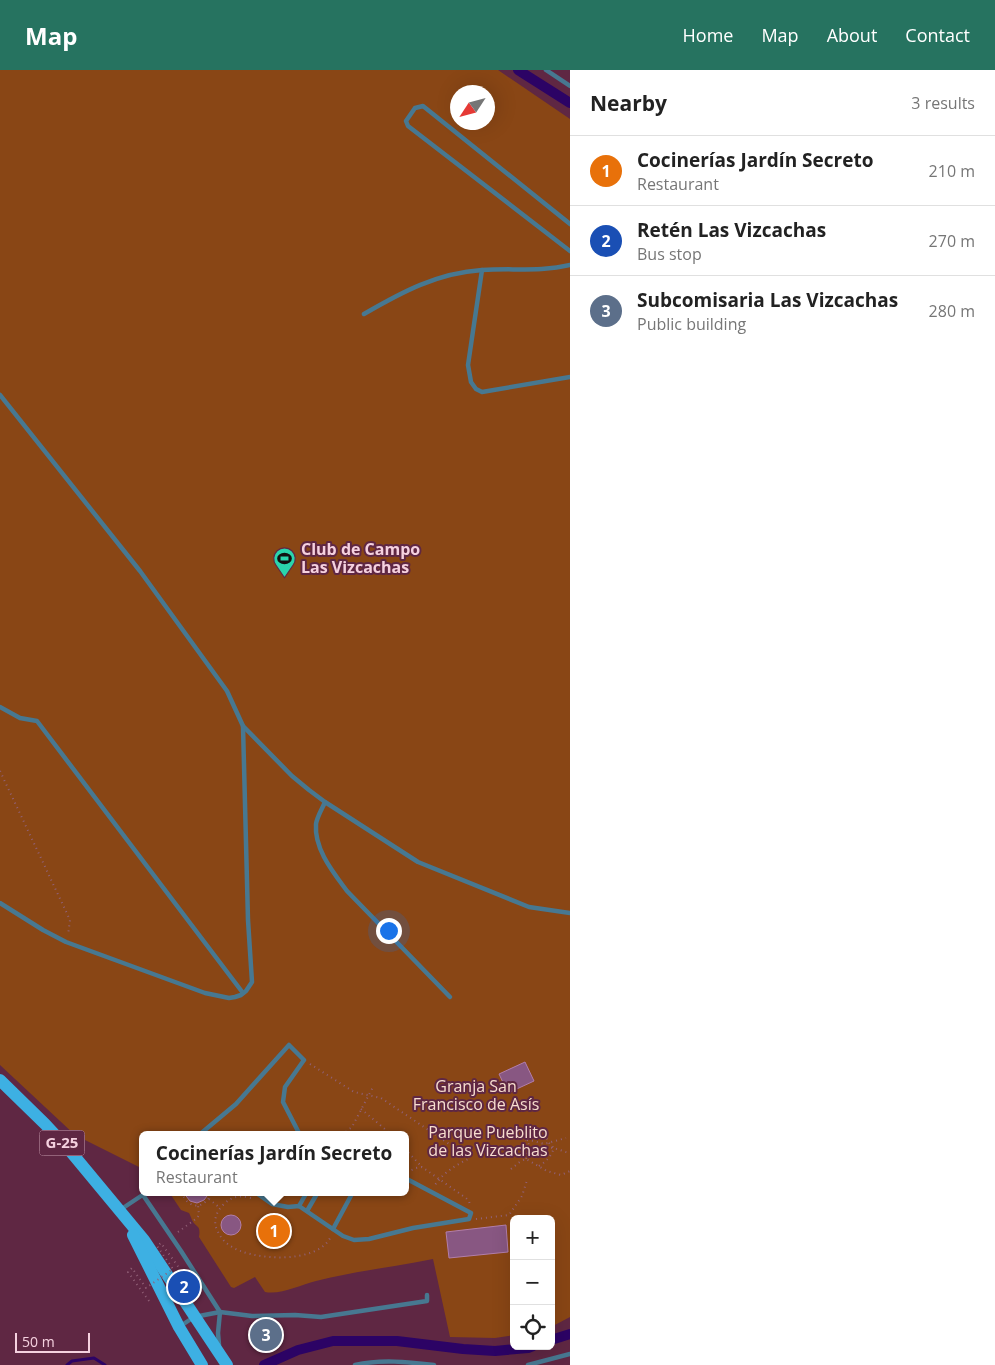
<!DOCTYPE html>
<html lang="en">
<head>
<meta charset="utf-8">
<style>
	body { margin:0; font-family:"Open Sans",sans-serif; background:#f2f2f2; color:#222 }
	.controls { position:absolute; right:15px; bottom:15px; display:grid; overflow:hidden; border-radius:8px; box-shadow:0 5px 20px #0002 }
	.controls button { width:45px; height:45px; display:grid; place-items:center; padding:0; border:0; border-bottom:1px solid #e0e0e0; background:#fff; color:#222; font:25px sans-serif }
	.compass { position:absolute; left:450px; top:15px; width:45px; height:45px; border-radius:50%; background:#fff; box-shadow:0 5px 20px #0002; rotate:234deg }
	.scale { position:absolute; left:15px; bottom:12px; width:75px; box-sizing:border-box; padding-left:5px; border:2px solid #f5d1df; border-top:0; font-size:14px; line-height:18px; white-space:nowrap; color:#f5d1df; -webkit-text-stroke:4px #5f2743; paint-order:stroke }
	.you { position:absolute; left:388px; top:860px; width:18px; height:18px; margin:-12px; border:4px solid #fff; border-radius:50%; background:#1a73e8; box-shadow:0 0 0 8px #1a73e833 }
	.badge { display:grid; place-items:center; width:32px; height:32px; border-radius:50%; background:#267360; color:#fff; font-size:16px; font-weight:700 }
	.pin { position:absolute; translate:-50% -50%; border:2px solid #fff; box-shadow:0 1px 5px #0006 }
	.popup { position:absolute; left:139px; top:1061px; width:270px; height:65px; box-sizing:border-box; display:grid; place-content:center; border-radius:8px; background:#fff; filter:drop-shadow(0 1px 4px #0005); font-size:16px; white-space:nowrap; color:#767676 }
	.popup b { font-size:19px; color:#222 }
	.popup::after { content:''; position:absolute; left:50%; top:100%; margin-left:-10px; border:10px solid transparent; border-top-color:#fff }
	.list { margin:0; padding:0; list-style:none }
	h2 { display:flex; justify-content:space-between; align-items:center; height:65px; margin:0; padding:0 20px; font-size:21px }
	h2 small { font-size:16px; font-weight:400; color:#767676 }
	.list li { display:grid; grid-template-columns:32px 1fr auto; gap:15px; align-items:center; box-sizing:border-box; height:70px; padding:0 20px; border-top:1px solid #e0e0e0 }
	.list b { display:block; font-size:19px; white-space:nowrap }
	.list p { margin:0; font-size:16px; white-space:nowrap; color:#767676 }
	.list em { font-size:16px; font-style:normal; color:#767676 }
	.icon { flex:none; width:28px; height:28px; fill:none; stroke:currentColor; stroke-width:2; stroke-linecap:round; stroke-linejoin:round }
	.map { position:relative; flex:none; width:570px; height:1295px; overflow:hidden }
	header { display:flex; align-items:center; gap:30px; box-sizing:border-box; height:70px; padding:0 25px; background:#267360; color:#fff }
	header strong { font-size:24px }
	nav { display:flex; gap:28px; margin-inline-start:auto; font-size:18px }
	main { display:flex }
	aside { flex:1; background:#fff }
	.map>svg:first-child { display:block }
	.green { fill:#894615; fill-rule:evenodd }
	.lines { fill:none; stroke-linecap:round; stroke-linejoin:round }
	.stream { stroke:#2c0365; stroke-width:3 }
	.canal { stroke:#2c0365; stroke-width:10 }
	.building { fill:#885782; stroke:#b27eab }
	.path { stroke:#926178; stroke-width:2; stroke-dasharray:1 4; stroke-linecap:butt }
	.service { stroke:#477891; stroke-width:4.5 }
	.primary { stroke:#3db0e3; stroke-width:12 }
	.path-bridge { stroke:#926178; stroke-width:2; stroke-dasharray:1 4; stroke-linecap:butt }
	.labels { text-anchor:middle; stroke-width:4; stroke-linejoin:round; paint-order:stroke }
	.shield { fill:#5f2743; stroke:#c89eb0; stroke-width:1 }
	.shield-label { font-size:15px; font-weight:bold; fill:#f5d1df }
	.poi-label { font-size:16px; font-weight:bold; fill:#f5d1df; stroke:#5f2743; text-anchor:start }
	.park-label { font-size:16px; fill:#f7ddce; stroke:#5f2743 }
</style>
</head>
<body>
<header>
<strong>Map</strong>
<nav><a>Home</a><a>Map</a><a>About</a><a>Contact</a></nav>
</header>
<main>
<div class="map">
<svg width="570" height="1295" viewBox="0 0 570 1295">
	<rect width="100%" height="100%" fill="#5f2743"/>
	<path class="green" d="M0,0H498L570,49V1247L551,1257V1149H514V1265L495,1268L450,1267L433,1189C395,1197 355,1201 316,1211C300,1215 281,1225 265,1222L255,1207L234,1218L231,1217L199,1167C201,1154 196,1158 192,1150C191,1147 190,1145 189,1143L181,1140L169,1122H405V1065H143V1099L75,1065L0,995ZM458,22H488V52H458Z"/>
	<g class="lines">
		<polyline class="stream" points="67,1295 72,1291 94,1288 105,1295"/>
		<g class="canal">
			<polyline points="518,0 570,33"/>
			<polyline points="551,1270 570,1264"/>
			<polyline points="264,1295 298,1280 333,1271 397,1271 463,1279 495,1281 528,1278 533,1276"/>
		</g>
	</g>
	<g class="building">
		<polygon points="525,992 534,1011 508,1023 499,1004"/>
		<polygon points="183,1122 210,1122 204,1130 197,1133 190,1131"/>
		<circle cx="231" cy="1155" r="10"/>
		<polygon points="506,1155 508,1182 449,1188 446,1162"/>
	</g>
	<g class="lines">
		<g class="path">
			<polyline points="0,701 70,850 68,865"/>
			<path d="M310,994L354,1022L381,1028L470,1088C456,1095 444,1102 435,1115"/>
			<polyline points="361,1039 392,1065"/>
			<polyline points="342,1065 352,1057 373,1017"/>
			<polyline points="511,1066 527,1070 529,1075 526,1089"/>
			<polyline points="527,1070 534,1071 544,1074 566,1068"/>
			<polyline points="405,1079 422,1097"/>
			<path d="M527,1084C535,1082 545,1076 553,1078C559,1079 564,1082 570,1083"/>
			<path d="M539,1096C547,1091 551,1086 554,1078C547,1072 546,1068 546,1059"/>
			<polyline points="511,1099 521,1091 526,1089 547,1101 561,1105 570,1101"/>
			<polyline points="407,1102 416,1098 422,1097 466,1128 469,1131 470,1135"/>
			<path d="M182,1122C187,1140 206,1140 211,1122"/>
			<path d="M251,1128C239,1125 232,1126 223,1135C216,1142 213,1151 217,1160C220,1166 223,1171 229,1175C250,1191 319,1195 331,1166"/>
			<polyline points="209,1129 220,1138"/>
			<polyline points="476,1149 509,1145 522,1126 527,1110"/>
			<polyline points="178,1162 197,1148 199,1145 198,1135"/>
		</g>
		<g class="service">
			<polyline points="546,0 570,16"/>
			<polyline points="570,154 423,36 415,38 406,51 408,56 570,181"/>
			<polyline points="482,200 468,295 471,312 476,319 482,322 570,307"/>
			<path d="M364,244C402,222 437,203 482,200C511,198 541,202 570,195"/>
			<polyline points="0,325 140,501 227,621 243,656 292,706 309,720 325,732 418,792 529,837 570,843"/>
			<polyline points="0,637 20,648 37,651 243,923"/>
			<path d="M325,732C322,739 317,747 316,754C314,779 333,802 347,821L450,927"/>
			<polyline points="0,833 43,860 66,872 205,923 229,928 235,927 241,925 246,921 252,912 248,850 243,656"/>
			<polyline points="199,1065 236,1034 289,975 304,990 285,1017 283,1032 300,1065"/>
			<polyline points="255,1122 272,1134 288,1137 299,1136 343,1166 354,1170 369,1169 413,1158 469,1149 471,1143 405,1108"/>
			<polyline points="143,1125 181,1181 220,1242 218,1263 219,1275"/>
			<polyline points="299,1136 307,1122"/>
			<polyline points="120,1140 147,1122"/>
			<polyline points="307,1141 318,1122"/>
			<polyline points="333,1159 353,1122"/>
			<polyline points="179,1257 194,1247 220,1242 252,1246 295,1245 321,1247 427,1231 427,1225"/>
			<path d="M355,1295C381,1289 408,1292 434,1295"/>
			<polyline points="528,1295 570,1284"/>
		</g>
		<g class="primary">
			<polyline points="0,1010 45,1054 71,1082 144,1170 227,1295"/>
			<polyline points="133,1165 179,1257 202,1295"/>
		</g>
		<polyline class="path-bridge" points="149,1231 128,1202 132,1198 146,1218 173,1199 157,1176 161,1173 185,1206"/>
	</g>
	<defs>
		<symbol id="stadium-pin" viewBox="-11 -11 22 30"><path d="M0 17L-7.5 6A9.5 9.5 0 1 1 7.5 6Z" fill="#2ad5ac" stroke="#5f2743"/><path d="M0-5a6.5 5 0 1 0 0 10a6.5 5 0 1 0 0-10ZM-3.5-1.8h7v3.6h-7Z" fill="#111"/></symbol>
	</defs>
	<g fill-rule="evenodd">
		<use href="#stadium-pin" x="272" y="476" width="25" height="34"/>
	</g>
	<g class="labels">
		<rect class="shield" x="39.5" y="1060.5" width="45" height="25" rx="4"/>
		<g class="shield-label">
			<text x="62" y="1078">G-25</text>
		</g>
		<g class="poi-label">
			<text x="301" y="485">Club de Campo<tspan x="301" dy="18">Las Vizcachas</tspan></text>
		</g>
		<g class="park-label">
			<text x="476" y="1022">Granja San<tspan x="476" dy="18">Francisco de Asís</tspan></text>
			<text x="488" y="1068">Parque Pueblito<tspan x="488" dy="18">de las Vizcachas</tspan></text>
		</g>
	</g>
</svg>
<div class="controls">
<button>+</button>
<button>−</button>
<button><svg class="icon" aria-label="locate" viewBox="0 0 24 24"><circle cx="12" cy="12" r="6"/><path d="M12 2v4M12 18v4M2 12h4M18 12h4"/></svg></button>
</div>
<svg class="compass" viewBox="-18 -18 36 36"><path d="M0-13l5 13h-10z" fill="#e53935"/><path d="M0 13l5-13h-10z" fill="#767676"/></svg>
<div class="scale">50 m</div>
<div class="you"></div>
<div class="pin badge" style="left:274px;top:1161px;background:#e8710a">1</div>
<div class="popup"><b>Cocinerías Jardín Secreto</b>Restaurant</div>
<div class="pin badge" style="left:184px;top:1217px;background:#1a4fb4">2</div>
<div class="pin badge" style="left:266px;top:1265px;background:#5c6f8a">3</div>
</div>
<aside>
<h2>Nearby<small>3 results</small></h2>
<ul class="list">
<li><span class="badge" style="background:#e8710a">1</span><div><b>Cocinerías Jardín Secreto</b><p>Restaurant</p></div><em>210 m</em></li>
<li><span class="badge" style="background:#1a4fb4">2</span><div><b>Retén Las Vizcachas</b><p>Bus stop</p></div><em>270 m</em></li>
<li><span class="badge" style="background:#5c6f8a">3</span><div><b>Subcomisaria Las Vizcachas</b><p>Public building</p></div><em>280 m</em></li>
</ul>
</aside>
</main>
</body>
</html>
